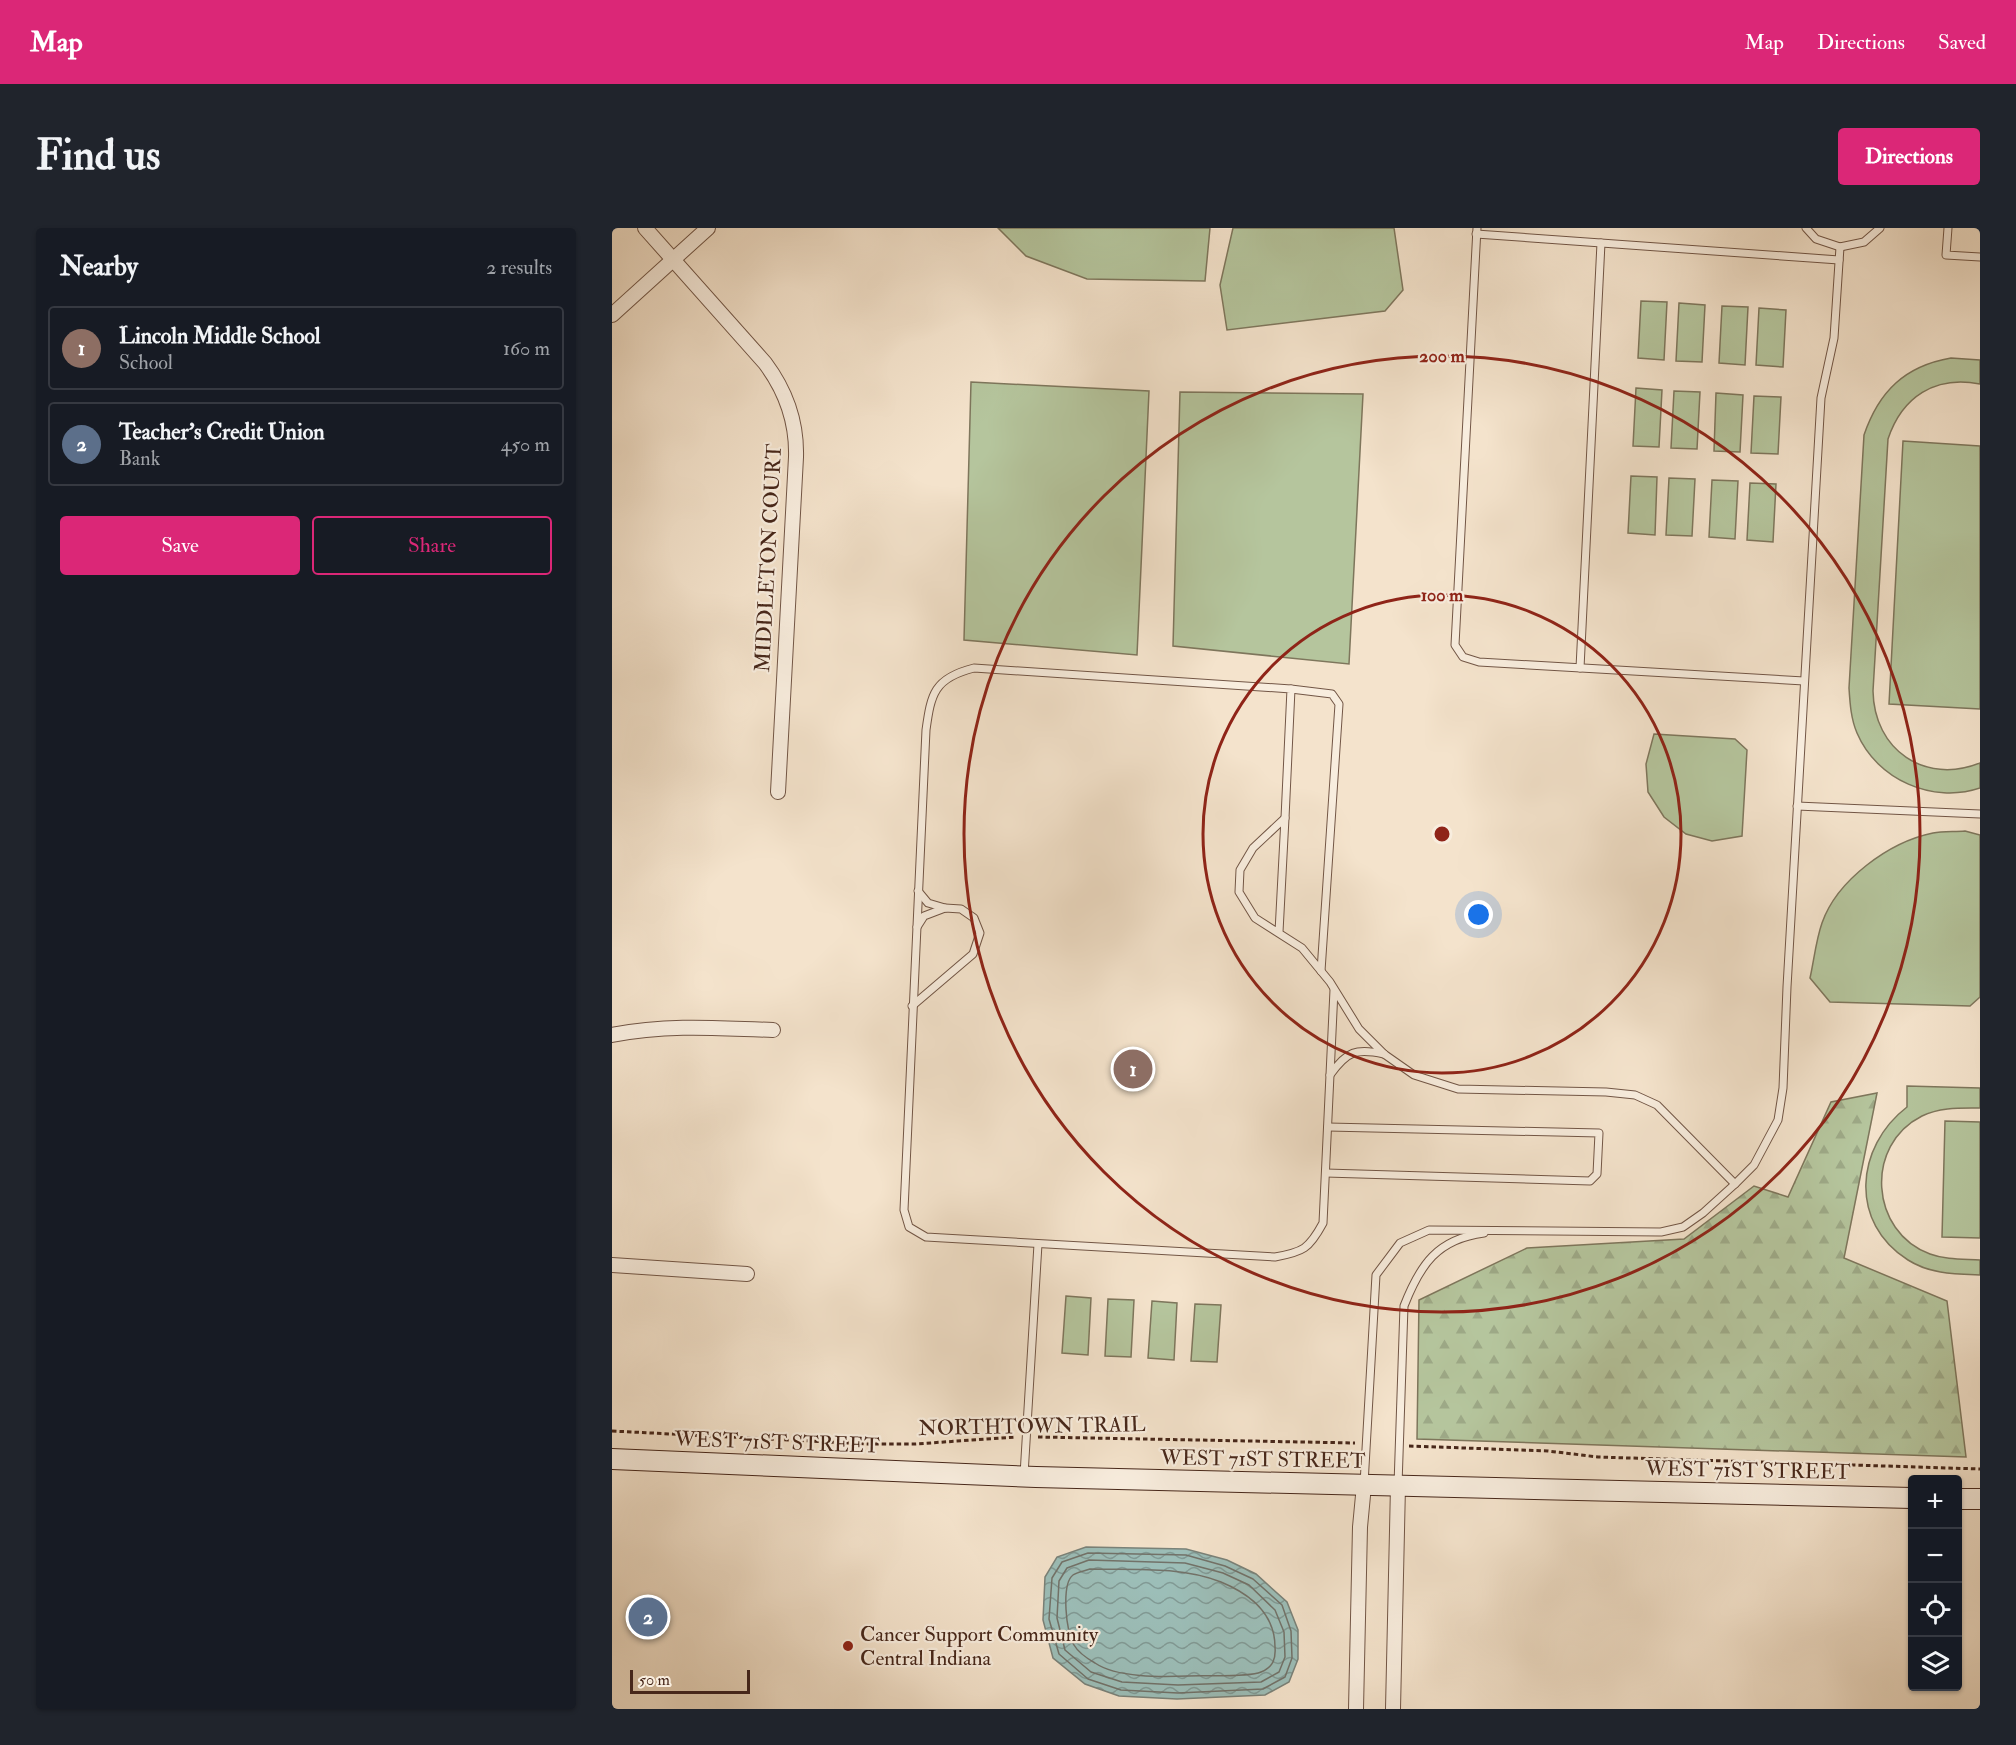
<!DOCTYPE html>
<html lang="en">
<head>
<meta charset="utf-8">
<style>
	body { margin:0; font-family:"IM FELL Double Pica",serif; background:#20242c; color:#f1f3f6 }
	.controls { position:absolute; right:18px; bottom:18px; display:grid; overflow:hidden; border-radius:6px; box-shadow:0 2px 4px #0004 }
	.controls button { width:54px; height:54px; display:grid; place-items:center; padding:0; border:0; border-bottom:2px solid #363941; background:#171b24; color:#f1f3f6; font:30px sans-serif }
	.scale { position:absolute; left:18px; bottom:15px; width:120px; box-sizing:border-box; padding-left:6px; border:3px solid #47271a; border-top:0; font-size:16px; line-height:21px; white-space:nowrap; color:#47271a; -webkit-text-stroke:4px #f8edde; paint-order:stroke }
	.you { position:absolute; left:867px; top:687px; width:21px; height:21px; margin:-15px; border:4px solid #fff; border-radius:50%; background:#1a73e8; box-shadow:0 0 0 9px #1a73e833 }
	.badge { display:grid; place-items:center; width:39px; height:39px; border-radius:50%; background:#db2777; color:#fff; font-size:20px; font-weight:700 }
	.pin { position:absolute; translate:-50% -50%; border:3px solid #fff; box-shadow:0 2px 6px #0006 }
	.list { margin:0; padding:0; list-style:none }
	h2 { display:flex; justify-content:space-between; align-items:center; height:78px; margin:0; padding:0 24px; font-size:26px }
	h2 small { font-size:20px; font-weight:400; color:#9ea1a6 }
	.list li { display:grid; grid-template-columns:39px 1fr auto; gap:18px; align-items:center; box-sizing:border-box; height:84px; margin:0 12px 12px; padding:0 12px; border:2px solid #363941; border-radius:6px }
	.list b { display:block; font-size:22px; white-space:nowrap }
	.list p { margin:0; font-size:20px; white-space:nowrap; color:#9ea1a6 }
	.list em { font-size:20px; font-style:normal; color:#9ea1a6 }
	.actions { display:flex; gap:12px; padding:18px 24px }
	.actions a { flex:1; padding:14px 0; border:2px solid #db2777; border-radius:6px; text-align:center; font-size:21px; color:#db2777 }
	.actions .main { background:#db2777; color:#fff }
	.icon { flex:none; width:33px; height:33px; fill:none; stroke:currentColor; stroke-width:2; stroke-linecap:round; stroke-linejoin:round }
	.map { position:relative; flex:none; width:1368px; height:1481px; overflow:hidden; border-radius:6px }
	header { display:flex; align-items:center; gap:36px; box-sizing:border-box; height:84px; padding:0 30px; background:#db2777; color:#fff }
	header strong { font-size:28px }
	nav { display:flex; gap:33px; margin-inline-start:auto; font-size:21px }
	.intro { display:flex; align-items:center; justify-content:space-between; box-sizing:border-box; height:144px; padding:0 36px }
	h1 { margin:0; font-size:42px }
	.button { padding:15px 27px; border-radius:6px; background:#db2777; color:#fff; font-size:21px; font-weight:700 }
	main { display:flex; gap:36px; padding:0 36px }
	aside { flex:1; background:#171b24; border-radius:6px; box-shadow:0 2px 4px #0004 }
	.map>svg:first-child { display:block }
	.green { fill:#b5c59d; stroke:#7e765c; stroke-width:1.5 }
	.forest { fill:url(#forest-firs); stroke:#7e765c; stroke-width:1.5 }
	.water { fill:url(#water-waves); stroke:#7a8279; stroke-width:1.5 }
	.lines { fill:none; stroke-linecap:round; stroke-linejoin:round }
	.shore { stroke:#727269; stroke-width:1.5 }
	.service-casing { stroke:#725646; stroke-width:9 }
	.minor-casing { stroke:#725646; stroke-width:16 }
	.secondary-casing { stroke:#47271a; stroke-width:22 }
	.path { stroke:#47271a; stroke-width:3; stroke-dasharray:4.5 3; stroke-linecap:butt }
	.service { stroke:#f8edde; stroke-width:7 }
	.minor { stroke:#f8edde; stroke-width:14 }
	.secondary { stroke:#f8edde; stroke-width:20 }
	.ring { fill:none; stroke:#8f2418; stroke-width:3 }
	.poi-dot { fill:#8f2418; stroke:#f8edde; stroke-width:2 }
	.labels { text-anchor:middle; stroke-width:4.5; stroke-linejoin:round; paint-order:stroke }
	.street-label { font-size:21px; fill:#47271a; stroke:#f8edde }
	.poi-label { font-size:21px; fill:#47271a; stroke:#f8edde; text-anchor:start }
	.centre { fill:#8f2418; stroke:#f8edde; stroke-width:3 }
	.ring-label { font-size:18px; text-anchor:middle; font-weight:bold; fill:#8f2418; stroke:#f8edde; stroke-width:4.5; stroke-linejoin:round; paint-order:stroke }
</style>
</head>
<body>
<header>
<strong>Map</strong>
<nav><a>Map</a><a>Directions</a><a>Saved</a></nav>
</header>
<div class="intro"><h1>Find us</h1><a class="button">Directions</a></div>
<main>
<aside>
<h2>Nearby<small>2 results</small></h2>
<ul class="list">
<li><span class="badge" style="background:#8d6e63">1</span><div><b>Lincoln Middle School</b><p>School</p></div><em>160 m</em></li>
<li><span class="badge" style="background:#5c6f8a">2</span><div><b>Teacher's Credit Union</b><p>Bank</p></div><em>450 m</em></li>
</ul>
<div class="actions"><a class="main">Save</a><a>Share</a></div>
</aside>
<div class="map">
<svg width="1368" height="1481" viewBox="0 0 1368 1481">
	<defs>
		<pattern id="forest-firs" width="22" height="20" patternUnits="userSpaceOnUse" patternTransform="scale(1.5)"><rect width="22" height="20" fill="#b5c59d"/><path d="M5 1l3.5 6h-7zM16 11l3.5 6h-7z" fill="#9da987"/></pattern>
		<pattern id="water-waves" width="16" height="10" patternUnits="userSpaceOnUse" patternTransform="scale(1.5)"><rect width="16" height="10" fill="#9cbeb8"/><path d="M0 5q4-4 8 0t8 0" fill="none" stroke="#819a95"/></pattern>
	</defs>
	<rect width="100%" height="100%" fill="#f4e3cc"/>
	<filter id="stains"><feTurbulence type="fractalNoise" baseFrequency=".00333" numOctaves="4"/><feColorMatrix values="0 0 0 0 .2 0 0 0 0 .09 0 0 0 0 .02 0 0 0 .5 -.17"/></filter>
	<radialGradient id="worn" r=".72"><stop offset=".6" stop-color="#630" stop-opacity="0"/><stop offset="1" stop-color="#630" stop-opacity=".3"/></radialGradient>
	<g class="green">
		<polygon points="386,0 598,0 593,53 475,51 414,28"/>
		<polygon points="621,0 782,0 791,62 773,83 615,102 608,57"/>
		<polygon points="1029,73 1055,74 1052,132 1026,130"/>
		<polygon points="1067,75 1093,77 1090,134 1064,133"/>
		<polygon points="1110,78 1136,79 1133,137 1107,135"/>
		<polygon points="1147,80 1174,82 1171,139 1144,137"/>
		<path d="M1339,130L1368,132V156C1323,147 1290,169 1276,211L1261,463C1262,522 1313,557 1368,535V560C1321,576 1265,552 1245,505C1239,491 1238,476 1237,460L1252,207C1267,163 1293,138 1339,130Z"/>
		<polygon points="359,154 537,163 525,427 352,412"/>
		<polygon points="1024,160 1050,162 1047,219 1021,218"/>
		<polygon points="1062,163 1088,164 1085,221 1059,220"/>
		<polygon points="568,164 751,166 737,436 561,418"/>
		<polygon points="1104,165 1131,167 1128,224 1102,223"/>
		<polygon points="1142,168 1169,169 1166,226 1139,225"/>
		<polygon points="1291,213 1368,218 1368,481 1277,476"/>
		<polygon points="1019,248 1045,249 1043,307 1016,305"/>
		<polygon points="1057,250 1083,251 1080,308 1054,307"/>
		<polygon points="1100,252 1126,253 1123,311 1097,309"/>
		<polygon points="1138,255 1164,256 1161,314 1135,312"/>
		<polygon points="1042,506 1123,511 1135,522 1130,608 1100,613 1074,606 1052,589 1036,564 1034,536"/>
		<path d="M1353,603L1368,607V769L1358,778L1218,774L1198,750C1202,732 1204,712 1210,695C1225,652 1277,614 1321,605C1331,603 1343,604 1353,603Z"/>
		<path d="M1295,858L1368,860V880C1348,880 1328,879 1310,888C1252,917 1258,1004 1318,1026C1334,1032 1351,1031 1368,1032V1047C1343,1046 1318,1046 1296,1032C1237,995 1243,919 1295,879Z"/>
		<polygon points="1333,893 1368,894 1368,1010 1330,1009"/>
		<polygon points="454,1068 479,1070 476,1127 450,1125"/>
		<polygon points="496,1071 522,1072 519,1129 493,1128"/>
		<polygon points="540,1073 565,1075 562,1132 536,1130"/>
		<polygon points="583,1076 609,1077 605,1134 579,1133"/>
	</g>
	<polygon class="forest" points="1265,865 1232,1030 1335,1073 1354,1229 805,1211 807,1072 915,1020 1072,1011 1142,958 1176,969 1219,874"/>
	<polygon class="water" points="474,1319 574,1321 615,1332 644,1346 675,1374 686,1402 686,1431 677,1454 653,1467 565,1471 507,1468 473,1456 441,1430 431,1392 433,1349 445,1329"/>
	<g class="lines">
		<g class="shore">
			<polygon points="476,1325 574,1327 613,1338 641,1351 670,1377 679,1403 680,1430 673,1449 651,1461 566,1465 509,1462 476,1451 447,1426 437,1391 440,1350 450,1334"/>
			<polygon points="477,1332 573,1335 611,1345 637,1357 663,1382 672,1404 673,1429 667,1444 649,1454 566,1457 510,1454 479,1444 453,1422 445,1390 447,1353 455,1340"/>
			<path d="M478,1341C521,1342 568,1338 609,1354C638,1366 663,1385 663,1419C664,1431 661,1439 649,1444C634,1450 594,1447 576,1448C550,1449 505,1450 483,1435C476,1431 466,1424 462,1417C454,1406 449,1356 461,1347C465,1344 473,1343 478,1341Z"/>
		</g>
		<defs>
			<g id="service">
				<polyline points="865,0 843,417 851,429 867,434 1192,453"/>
				<polyline points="1194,0 1204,11 1228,19 1252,14 1268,0"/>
				<polyline points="1336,0 1334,27 1368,29"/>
				<polyline points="864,6 1227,32"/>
				<polyline points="968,440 989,15"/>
				<polyline points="679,461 720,466 727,476 709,743"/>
				<polyline points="1185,578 1368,586"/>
				<path d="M673,590L679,461L362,440C322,450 319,466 314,502L292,982L297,999L314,1009L663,1029C691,1024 697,1021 711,995L722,762"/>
				<polyline points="306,663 316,675 333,680"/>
				<polyline points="667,704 673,590 641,620 628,642 627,664 643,690 690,720 718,754 747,801 772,826 802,847 846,861 994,864 1023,867 1045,877 1123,956"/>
				<polyline points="300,778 361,726 368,705 362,690 349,681 333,680 312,688 305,699"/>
				<path d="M718,847C735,823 744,820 772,826"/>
				<polyline points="714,945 978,953 985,946 987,905 716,899"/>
				<polyline points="412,1247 426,1016"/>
				<polyline points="752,1256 764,1047 788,1015 817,1002 1049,1004 1071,999 1091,985 1123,956 1142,937 1166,892 1171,860 1175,759 1209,170 1222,110 1228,19"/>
				<path d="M786,1257L792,1078C808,1037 825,1011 872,1005"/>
			</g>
			<g id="minor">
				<path d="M33,0L153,135C174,163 185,194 184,229L166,564"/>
				<polyline points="0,87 96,0"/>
				<path d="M0,807C54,796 107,800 161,802"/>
				<polyline points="0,1037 135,1046"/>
				<polyline points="744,1481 748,1299 752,1257"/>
				<polyline points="781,1481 786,1258"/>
			</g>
			<g id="secondary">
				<polyline points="0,1231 424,1249 1300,1270"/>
				<polyline points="1346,1271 1368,1271"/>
			</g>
		</defs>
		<use href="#service" class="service-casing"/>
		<use href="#minor" class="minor-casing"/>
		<use href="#secondary" class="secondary-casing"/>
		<g class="path">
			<polyline points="0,1203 257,1216 303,1216 404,1209"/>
			<polyline points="426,1209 743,1215"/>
			<polyline points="797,1218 936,1223 986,1229 1368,1241"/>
		</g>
		<use href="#service" class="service"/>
		<use href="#minor" class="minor"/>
		<use href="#secondary" class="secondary"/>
	</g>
	<g class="ring">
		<circle cx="830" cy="606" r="239"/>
		<circle cx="830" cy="606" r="478"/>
	</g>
	<circle class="poi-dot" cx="236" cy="1418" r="6"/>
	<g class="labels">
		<g class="street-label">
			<text transform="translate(156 330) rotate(-87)" y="7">MIDDLETON COURT</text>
			<text transform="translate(420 1198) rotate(-1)" y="7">NORTHTOWN TRAIL</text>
			<text transform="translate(165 1214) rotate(2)" y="7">WEST 71ST STREET</text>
			<text transform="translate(651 1231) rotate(1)" y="7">WEST 71ST STREET</text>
			<text transform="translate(1136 1242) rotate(1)" y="7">WEST 71ST STREET</text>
		</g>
		<g class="poi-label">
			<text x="248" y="1413">Cancer Support Community<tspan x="248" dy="24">Central Indiana</tspan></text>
		</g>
	</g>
	<circle cx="830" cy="606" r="9" class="centre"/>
	<g class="ring-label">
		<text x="830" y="134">200 m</text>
		<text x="830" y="373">100 m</text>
	</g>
	<rect width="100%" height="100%" filter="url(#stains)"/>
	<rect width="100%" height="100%" fill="url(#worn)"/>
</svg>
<div class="controls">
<button>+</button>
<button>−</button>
<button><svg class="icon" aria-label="locate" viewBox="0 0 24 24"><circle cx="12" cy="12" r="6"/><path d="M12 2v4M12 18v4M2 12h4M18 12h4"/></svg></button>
<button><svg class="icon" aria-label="layers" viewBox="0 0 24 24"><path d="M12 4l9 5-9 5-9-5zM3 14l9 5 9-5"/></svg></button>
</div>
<div class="scale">50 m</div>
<div class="you"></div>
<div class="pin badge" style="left:521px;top:841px;background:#8d6e63">1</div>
<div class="pin badge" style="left:36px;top:1389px;background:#5c6f8a">2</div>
</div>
</main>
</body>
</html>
